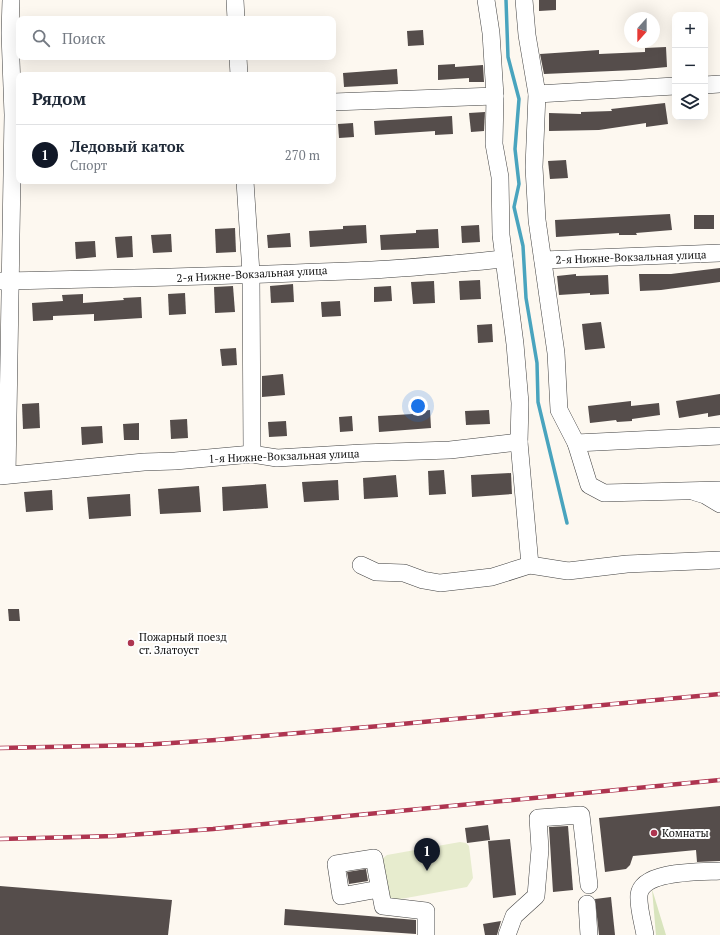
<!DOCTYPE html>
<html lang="ru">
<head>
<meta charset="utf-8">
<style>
	body { margin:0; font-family:"PT Serif",serif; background:#f2f2f3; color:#1f2937 }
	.controls { position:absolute; right:12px; top:12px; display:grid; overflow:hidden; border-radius:8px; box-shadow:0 4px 16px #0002 }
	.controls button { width:36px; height:36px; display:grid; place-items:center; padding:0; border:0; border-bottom:1px solid #e0e1e3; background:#fff; color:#1f2937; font:20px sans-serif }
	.compass { position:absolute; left:624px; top:12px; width:36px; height:36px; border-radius:50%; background:#fff; box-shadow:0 4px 16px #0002; rotate:201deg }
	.you { position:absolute; left:418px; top:406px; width:14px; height:14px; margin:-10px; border:3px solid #fff; border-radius:50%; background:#1a73e8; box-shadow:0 0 0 6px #1a73e833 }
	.badge { display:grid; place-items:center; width:26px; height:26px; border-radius:50%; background:#111827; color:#fff; font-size:13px; font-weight:700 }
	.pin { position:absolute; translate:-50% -33px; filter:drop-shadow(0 1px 2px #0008) }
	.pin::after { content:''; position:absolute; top:21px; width:14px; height:12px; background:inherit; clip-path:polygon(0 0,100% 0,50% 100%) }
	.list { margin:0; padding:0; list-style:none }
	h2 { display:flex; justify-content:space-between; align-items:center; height:52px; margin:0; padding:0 16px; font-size:17px }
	h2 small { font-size:13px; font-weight:400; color:#747a83 }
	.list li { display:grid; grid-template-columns:26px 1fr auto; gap:12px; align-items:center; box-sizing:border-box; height:60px; padding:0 16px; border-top:1px solid #e0e1e3 }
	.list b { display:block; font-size:15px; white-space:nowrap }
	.list p { margin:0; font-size:13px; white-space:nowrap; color:#747a83 }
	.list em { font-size:13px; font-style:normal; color:#747a83 }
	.icon { flex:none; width:22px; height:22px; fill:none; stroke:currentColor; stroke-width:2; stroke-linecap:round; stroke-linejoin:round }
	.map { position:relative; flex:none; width:720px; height:935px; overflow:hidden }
	.search { position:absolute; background:#fff; box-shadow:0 4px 16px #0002; left:16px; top:16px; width:320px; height:44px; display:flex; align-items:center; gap:10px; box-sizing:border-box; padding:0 14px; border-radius:8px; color:#747a83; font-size:15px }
	.panel { position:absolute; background:#fff; box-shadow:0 4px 16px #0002; left:16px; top:72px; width:320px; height:112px; border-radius:8px }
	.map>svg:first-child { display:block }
	.green { fill:#d8e4bd }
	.pitch { fill:#e7ecce }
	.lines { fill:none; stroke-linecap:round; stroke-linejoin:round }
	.stream { stroke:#49a4be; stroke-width:3.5 }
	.building { fill:#554d4b }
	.minor-casing { stroke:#404040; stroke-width:18 }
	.minor { stroke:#fff; stroke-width:17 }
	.rail-casing { stroke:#ae3550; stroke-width:4.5 }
	.rail { stroke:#fff; stroke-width:3; stroke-dasharray:9; stroke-linecap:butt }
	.poi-dot { fill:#ae3550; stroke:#fff; stroke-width:1.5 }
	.labels { text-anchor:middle; stroke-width:4; stroke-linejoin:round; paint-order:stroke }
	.street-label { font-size:11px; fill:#0d0d0d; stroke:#fff }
	.poi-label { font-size:11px; fill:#0d0d0d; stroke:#fff; text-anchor:start }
</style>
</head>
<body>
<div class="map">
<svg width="720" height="935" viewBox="0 0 720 935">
	<rect width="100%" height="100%" fill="#fdf8f0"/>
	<polygon class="green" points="652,889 666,935 656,935"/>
	<polygon class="pitch" points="460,842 466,843 469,846 473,878 467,887 395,900 389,899 382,859 387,855"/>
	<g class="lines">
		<polyline class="stream" points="506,0 508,57 519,99 515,149 519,184 514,207 523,246 526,298 537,363 538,402 567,523"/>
	</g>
	<g class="building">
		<polygon points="539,0 556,0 556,10 539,11"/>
		<polygon points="423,30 424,45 408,46 407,31"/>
		<polygon points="666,47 667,67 635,70 544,74 540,54 599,50 599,54 645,52 645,48"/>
		<polygon points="455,64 455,67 483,65 484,82 469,82 469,78 438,80 438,65"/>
		<polygon points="397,69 398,84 344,87 343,73"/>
		<polygon points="665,103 668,124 646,127 646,123 599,130 549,131 549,113 581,114 581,112 612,111 611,109"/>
		<polygon points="485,112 484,131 471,132 469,113"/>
		<polygon points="452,116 453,134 435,135 435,131 375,135 374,121"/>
		<polygon points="353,123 354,137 339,138 338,124"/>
		<polygon points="566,160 568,178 550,179 548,161"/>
		<polygon points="670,214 672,230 636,233 637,235 619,235 619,233 556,237 555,220"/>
		<rect x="694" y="215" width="20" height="14"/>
		<polygon points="366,225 367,243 310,247 309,231 343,229 343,226"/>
		<polygon points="479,225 480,242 462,243 461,226"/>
		<polygon points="235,228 236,252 216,253 215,229"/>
		<polygon points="438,229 439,248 381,250 380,235 416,233 416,230"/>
		<polygon points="290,233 291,247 268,248 267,235"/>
		<polygon points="171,234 172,252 153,253 151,235"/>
		<polygon points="132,236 133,257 117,258 115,237"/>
		<polygon points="95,241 96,257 76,259 75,242"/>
		<polygon points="720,268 720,282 661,290 640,291 639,274 671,274"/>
		<polygon points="576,274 576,276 608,275 609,294 590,295 590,293 559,295 557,276"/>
		<polygon points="480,280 481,299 460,300 459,281"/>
		<polygon points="434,281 435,303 413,304 411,282"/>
		<polygon points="293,284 294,302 271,303 270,286"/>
		<polygon points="233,286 235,312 215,313 214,287"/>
		<polygon points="391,286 392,301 374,302 374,287"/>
		<polygon points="185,293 186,314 169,315 168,294"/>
		<polygon points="83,294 83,303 124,300 123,298 141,297 142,318 94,321 94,314 53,316 53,320 33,321 32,303 63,301 62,295"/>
		<polygon points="340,301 341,316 322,317 321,302"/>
		<polygon points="601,322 605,348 585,350 582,324"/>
		<polygon points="492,324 493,342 478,343 477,325"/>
		<polygon points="236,348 237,365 222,366 220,349"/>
		<polygon points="283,374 285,395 262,397 262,376"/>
		<polygon points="720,394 720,415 708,417 708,413 679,418 676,401"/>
		<polygon points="631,401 631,406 659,403 660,415 632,419 632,421 617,422 616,420 590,423 588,406"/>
		<polygon points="39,403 40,428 23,429 22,404"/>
		<polygon points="430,410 431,428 379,432 378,416 413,414 412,412"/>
		<polygon points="489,410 490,424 466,425 465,411"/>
		<polygon points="352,416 353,431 340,432 339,417"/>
		<polygon points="187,419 188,438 171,439 170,420"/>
		<polygon points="286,421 287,436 269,437 268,422"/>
		<polygon points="139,423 139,440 124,440 123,424"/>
		<polygon points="102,426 103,443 82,445 81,427"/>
		<polygon points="444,470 446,494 429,495 428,471"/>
		<polygon points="511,473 512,494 472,497 471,475"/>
		<polygon points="396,475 398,497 364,499 363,478"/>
		<polygon points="338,480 339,500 304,502 302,482"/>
		<polygon points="266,484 268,508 223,511 222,487"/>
		<polygon points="199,486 201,512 160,514 158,489"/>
		<polygon points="52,490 53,510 26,512 24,492"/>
		<polygon points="130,494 131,516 89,519 87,497"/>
		<polygon points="8,609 19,609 20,621 9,621"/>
		<polygon points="720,806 720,861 697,862 696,850 633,856 630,865 626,869 605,872 599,818"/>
		<polygon points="488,825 490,840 467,843 465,828"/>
		<polygon points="568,826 573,890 553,892 549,827"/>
		<polygon points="510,839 516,895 493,898 488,841"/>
		<polygon points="366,869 368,881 349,884 347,872"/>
		<polygon points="0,886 172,900 168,935 0,935"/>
		<polygon points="611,897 615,935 599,935 595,899"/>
		<polygon points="285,909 416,920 416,934 284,925"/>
		<polygon points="501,921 497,935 485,935 483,924"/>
	</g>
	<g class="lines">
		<defs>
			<g id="minor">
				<polyline points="235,0 236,19"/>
				<polyline points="486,0 491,33 495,96 494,144 500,177 501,235 515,344 520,403 519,442 530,565"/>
				<polyline points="524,0 527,35 537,94 534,167 537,220 556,353 559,410 576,443 589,485 604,493 720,490"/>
				<polyline points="238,57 239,75"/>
				<polyline points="705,85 720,84"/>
				<polyline points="537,94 675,86"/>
				<polyline points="333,102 495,96"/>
				<polyline points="245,181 251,273 252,454"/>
				<polyline points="543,260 720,253"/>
				<path d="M0,281C124,279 248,275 372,270C416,268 460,263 504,259"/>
				<polyline points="576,443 720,436"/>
				<polyline points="7,475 13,115 10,33 11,0"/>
				<polyline points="0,476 144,462 175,461 252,454 277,458 362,453 450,450 519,442"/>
				<polyline points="695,492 705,495 720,504"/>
				<polyline points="361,565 376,572 404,573 423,580 440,583 492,577 530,565 568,571 627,564 720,560"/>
				<polyline points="379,889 341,896 336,864 374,858 383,906 426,911 426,935"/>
				<polyline points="587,904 589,935"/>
				<polyline points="507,935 514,916 536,896 540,849 538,818 581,815 589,885"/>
				<path d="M645,935C643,923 638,907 639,895C642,870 701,872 720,871"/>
			</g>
		</defs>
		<use href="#minor" class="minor-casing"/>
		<use href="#minor" class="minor"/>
		<defs>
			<g id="rail">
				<polyline points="0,748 142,745 216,740 380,726 720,694"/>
				<polyline points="0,839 115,836 213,829 720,780"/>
			</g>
		</defs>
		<use href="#rail" class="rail-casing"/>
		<use href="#rail" class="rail"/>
	</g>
	<g class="poi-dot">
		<circle cx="131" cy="643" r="4"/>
		<circle cx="654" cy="833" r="4"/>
	</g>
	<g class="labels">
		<g class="street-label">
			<text transform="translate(631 257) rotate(-2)" y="4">2-я Нижне-Вокзальная улица</text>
			<text transform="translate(252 274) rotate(-3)" y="4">2-я Нижне-Вокзальная улица</text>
			<text transform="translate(284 456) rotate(-2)" y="4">1-я Нижне-Вокзальная улица</text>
		</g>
		<g class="poi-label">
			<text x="139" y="641">Пожарный поезд<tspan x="139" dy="13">ст. Златоуст</tspan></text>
			<text x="662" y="837">Комнаты</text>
		</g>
	</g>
</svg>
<div class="controls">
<button>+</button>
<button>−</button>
<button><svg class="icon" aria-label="layers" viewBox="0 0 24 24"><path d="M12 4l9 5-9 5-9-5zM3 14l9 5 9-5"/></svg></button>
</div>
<svg class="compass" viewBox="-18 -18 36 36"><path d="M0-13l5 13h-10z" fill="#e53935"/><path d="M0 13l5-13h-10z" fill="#747a83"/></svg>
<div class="you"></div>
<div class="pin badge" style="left:427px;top:871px">1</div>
<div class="search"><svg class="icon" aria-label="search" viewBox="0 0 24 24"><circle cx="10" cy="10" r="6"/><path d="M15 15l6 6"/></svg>Поиск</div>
<section class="panel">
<h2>Рядом<small></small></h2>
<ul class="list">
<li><span class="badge">1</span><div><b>Ледовый каток</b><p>Спорт</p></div><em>270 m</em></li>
</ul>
</section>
</div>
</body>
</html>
